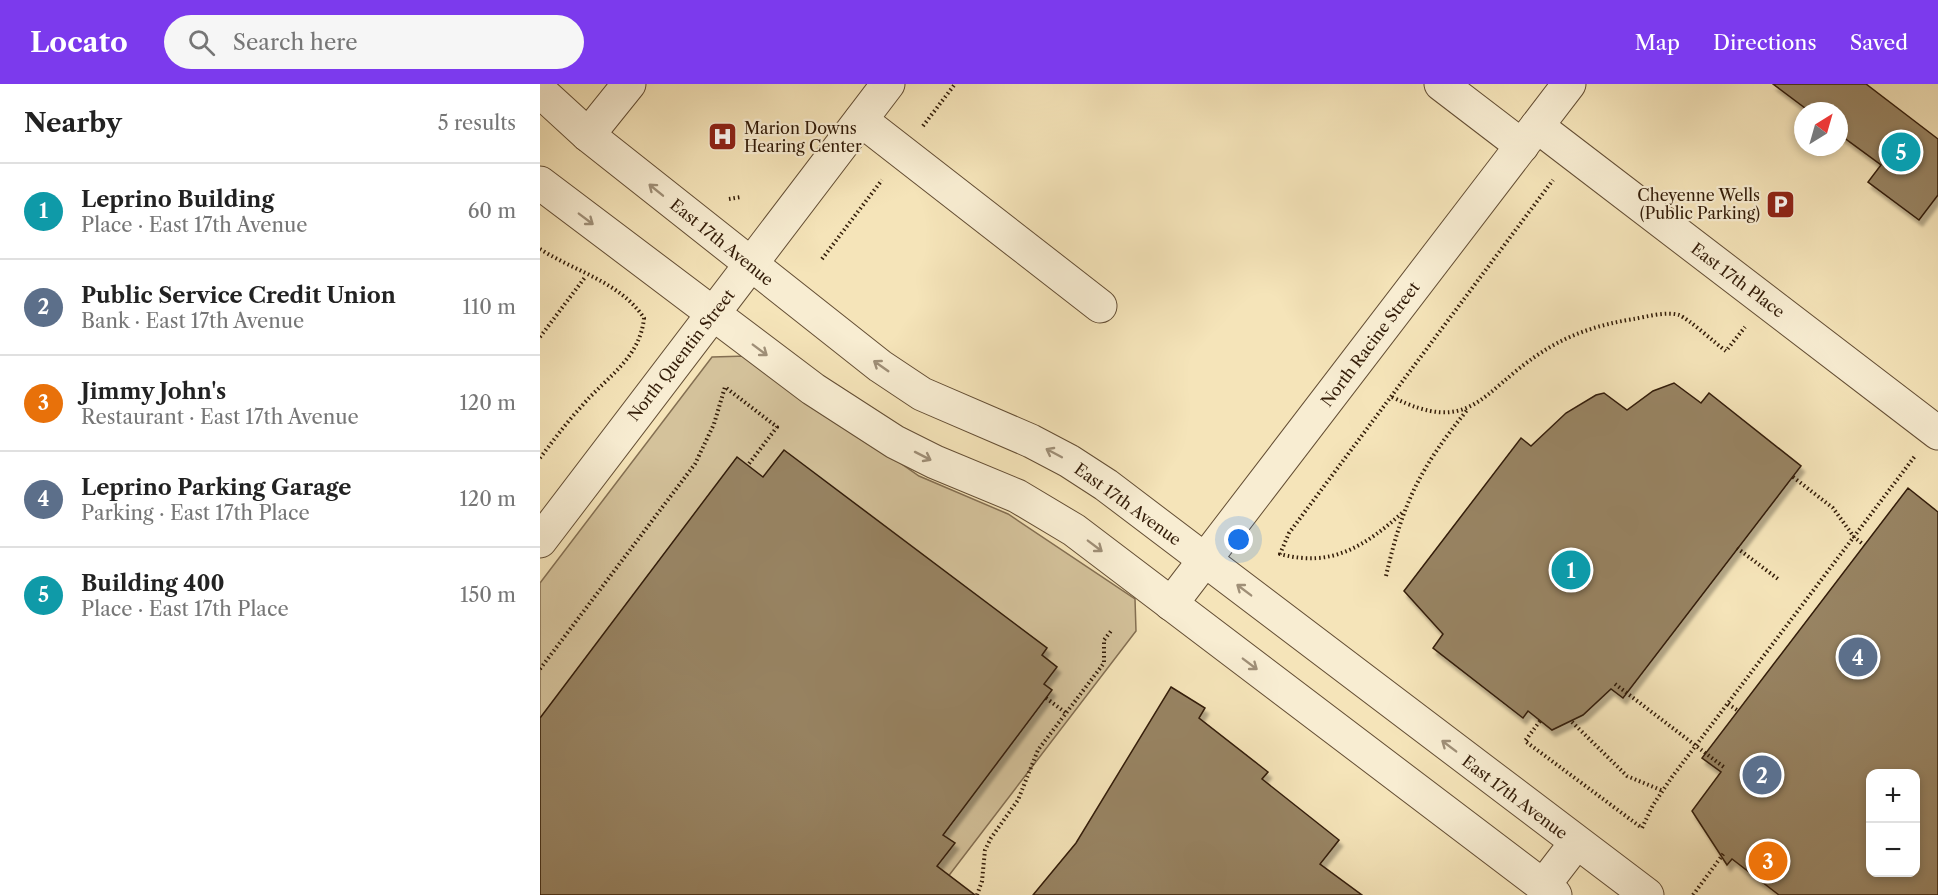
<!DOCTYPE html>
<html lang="en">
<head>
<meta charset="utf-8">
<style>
	body { margin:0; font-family:"Libre Caslon Text",serif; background:#f6f6f6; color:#222 }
	.controls { position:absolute; right:18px; bottom:18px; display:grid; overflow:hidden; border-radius:12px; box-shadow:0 3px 9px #0003 }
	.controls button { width:54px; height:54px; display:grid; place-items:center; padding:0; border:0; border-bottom:2px solid #e0e0e0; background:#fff; color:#222; font:30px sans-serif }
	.compass { position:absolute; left:1254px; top:18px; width:54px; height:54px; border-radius:50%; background:#fff; box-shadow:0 3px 9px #0003; rotate:37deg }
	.you { position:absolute; left:699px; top:456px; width:21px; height:21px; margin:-15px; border:4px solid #fff; border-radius:50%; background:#1a73e8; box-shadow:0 0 0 9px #1a73e833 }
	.badge { display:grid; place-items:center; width:39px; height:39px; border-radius:50%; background:#7c3aed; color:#fff; font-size:20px; font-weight:700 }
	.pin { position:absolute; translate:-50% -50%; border:3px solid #fff; box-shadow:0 2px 6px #0006 }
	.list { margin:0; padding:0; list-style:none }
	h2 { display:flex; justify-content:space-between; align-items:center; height:78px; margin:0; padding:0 24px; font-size:26px }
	h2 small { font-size:20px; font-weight:400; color:#767676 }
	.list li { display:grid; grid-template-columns:39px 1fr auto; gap:18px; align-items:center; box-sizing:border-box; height:96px; padding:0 24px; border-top:2px solid #e0e0e0 }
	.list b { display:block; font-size:22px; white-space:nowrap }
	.list p { margin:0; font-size:20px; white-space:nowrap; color:#767676 }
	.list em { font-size:20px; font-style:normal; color:#767676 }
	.icon { flex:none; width:33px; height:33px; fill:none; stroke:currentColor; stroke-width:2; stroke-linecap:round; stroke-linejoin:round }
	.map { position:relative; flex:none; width:1398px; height:811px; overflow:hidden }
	header { display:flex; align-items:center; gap:36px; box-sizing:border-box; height:84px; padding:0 30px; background:#7c3aed; color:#fff }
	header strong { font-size:28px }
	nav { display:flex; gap:33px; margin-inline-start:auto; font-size:21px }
	.search { width:420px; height:54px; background:#f6f6f6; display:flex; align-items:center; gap:15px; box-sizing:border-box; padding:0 21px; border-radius:33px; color:#767676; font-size:22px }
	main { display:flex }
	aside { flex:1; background:#fff }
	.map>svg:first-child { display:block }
	.green { fill:#d4c29b; stroke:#846f52; stroke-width:1.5 }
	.building { fill:#988464; stroke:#331c08; stroke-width:1.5; fill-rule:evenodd; filter:url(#shadow) }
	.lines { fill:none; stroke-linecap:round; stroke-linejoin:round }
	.minor-casing { stroke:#644e34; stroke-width:35 }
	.path { stroke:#331c08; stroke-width:4; stroke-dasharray:1.5 3; stroke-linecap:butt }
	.minor { stroke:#f8edd2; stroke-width:33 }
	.path-bridge { stroke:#331c08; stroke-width:4; stroke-dasharray:1.5 3; stroke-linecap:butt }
	.oneway { stroke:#9f8f77 }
	.labels { text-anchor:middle; stroke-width:4.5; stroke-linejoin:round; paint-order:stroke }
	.poi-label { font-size:16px; fill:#331c08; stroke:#f8edd2; text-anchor:start }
	.street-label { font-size:16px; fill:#331c08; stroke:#f8edd2 }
</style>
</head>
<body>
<header>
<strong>Locato</strong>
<div class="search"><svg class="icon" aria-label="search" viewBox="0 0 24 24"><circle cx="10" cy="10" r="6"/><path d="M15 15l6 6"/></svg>Search here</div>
<nav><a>Map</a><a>Directions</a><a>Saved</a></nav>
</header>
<main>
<aside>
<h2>Nearby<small>5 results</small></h2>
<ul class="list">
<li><span class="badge" style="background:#0f9aa8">1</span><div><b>Leprino Building</b><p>Place · East 17th Avenue</p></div><em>60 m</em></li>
<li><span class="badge" style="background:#5c6f8a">2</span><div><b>Public Service Credit Union</b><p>Bank · East 17th Avenue</p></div><em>110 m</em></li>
<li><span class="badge" style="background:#e8710a">3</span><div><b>Jimmy John's</b><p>Restaurant · East 17th Avenue</p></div><em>120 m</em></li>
<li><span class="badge" style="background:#5c6f8a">4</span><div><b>Leprino Parking Garage</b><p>Parking · East 17th Place</p></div><em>120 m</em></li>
<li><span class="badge" style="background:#0f9aa8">5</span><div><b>Building 400</b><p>Place · East 17th Place</p></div><em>150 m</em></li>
</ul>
</aside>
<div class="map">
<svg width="1398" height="811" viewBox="0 0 1398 811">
	<defs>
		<filter id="shadow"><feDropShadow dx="3.5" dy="6" stdDeviation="1.5" flood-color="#0004"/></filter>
	</defs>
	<rect width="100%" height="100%" fill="#f5e4b9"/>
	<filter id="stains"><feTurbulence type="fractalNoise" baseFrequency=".00333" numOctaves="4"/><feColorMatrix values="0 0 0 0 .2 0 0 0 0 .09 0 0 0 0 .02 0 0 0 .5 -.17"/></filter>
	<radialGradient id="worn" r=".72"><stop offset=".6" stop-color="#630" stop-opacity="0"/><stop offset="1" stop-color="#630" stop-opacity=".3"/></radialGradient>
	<polygon class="green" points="207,272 379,392 468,430 595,515 596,547 394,811 0,811 0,499 172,273"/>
	<g class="building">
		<polygon points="1233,0 1326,0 1398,55 1398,111 1379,136 1328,98 1341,81 1299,50 1299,27 1269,27"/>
		<polygon points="1134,299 1161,319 1169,309 1261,382 1083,614 1071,605 1043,631 1012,646 988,627 983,634 893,564 903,550 864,507 981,354 991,362 1026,329 1056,311 1064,309 1087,326 1113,307"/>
		<polygon points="244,366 507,564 502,571 517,583 504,600 512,606 403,751 415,759 397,782 435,811 0,811 0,634 197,373 223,393"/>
		<path d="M1368,404L1398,428V811H1239L1192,775L1187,781L1152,727L1181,688L1162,674ZM1330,690H1376V789H1330Z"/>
		<polygon points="631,603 665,624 659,634 728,688 722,695 799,756 780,780 822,811 493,811 536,759"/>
	</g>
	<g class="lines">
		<defs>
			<g id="minor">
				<polyline points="901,0 982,62"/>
				<polyline points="0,7 48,51 340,282 382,310 491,357 529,377 566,401 1107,811"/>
				<polyline points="321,36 560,222"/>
				<polyline points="997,42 1398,349"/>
				<polyline points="48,51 89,0"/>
				<polyline points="0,99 273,305 355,358 395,378 477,412 534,446 1015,811"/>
				<polyline points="0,457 348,0"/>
				<polyline points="631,520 1029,0"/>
				<polyline points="1003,802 1036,759"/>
			</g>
		</defs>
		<use href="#minor" class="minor-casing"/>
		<g class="path">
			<polyline points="383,42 415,0"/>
			<polyline points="189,115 201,113"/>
			<path d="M0,165C36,188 80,198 104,234C100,275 65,294 41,323C26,339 13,357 0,374"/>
			<polyline points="282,175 342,96"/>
			<polyline points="0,253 46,192"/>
			<path d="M852,313C931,352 940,309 999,270C1029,250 1058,241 1093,235C1106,233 1126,227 1139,231C1149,235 1176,260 1186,267L1205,243"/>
			<polyline points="1253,393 1293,424 1314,453 1324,461"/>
			<path d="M862,429C825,462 792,484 740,470L749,449L1013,96"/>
			<polyline points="1197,464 1238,495"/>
			<path d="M846,492C863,418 880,384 928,325"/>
			<polyline points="0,585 155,380 174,340 185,303 237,343 208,381"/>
			<polyline points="506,614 526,629"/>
			<polyline points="1188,620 1197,626"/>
			<polyline points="1000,637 985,657 1102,744 1113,721 1132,693 1375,372"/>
			<polyline points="1032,638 1087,692 1123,707"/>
			<polyline points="437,811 442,797 445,766 451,754 478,716 498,666 564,579 564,556 571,547"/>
			<polyline points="1153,811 1184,769"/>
		</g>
		<use href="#minor" class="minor"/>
		<polyline class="path-bridge" points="1075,600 1185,684"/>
	</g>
	<defs><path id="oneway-shaft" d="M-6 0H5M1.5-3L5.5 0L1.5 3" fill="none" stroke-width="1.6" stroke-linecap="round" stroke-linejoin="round" transform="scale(1.5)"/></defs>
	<g class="oneway">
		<use href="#oneway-shaft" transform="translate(116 106) rotate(-141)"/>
		<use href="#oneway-shaft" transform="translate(46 135) rotate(37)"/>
		<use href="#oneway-shaft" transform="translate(220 266) rotate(37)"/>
		<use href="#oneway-shaft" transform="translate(341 282) rotate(-145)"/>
		<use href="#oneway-shaft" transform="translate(514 369) rotate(-152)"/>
		<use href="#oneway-shaft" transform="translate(383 372) rotate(27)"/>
		<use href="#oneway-shaft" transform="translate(555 462) rotate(37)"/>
		<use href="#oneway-shaft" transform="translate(704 506) rotate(-143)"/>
		<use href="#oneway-shaft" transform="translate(710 580) rotate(37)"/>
		<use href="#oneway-shaft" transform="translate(909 662) rotate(-143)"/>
	</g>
	<defs>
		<symbol id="hospital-square" viewBox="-11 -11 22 22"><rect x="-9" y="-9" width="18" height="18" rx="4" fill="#8f2418" stroke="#f8edd2"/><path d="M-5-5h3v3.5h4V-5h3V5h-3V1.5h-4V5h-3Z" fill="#fff"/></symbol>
		<symbol id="parking-square" viewBox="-11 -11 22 22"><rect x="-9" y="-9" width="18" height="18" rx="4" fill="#8f2418" stroke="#f8edd2"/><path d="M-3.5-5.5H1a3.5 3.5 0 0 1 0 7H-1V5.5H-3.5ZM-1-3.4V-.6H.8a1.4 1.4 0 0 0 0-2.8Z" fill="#fff"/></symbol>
	</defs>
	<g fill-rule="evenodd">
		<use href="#hospital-square" x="166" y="36" width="33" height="33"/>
		<use href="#parking-square" x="1224" y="104" width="33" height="33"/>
	</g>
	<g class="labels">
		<g class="poi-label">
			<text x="204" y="50">Marion Downs<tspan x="204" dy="18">Hearing Center</tspan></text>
			<text x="1220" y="117" text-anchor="end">Cheyenne Wells<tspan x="1220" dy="18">(Public Parking)</tspan></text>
		</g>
		<g class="street-label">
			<text transform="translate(182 158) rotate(39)" y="6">East 17th Avenue</text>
			<text transform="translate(1198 196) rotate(37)" y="6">East 17th Place</text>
			<text transform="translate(830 260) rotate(-53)" y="6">North Racine Street</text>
			<text transform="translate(141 271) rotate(-52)" y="6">North Quentin Street</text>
			<text transform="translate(588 420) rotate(36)" y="6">East 17th Avenue</text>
			<text transform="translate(975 713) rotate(37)" y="6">East 17th Avenue</text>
		</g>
	</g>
	<rect width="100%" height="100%" filter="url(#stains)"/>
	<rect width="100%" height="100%" fill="url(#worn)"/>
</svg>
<div class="controls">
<button>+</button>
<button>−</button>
</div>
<svg class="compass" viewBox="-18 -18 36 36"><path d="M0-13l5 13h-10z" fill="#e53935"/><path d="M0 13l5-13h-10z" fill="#767676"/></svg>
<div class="you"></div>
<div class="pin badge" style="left:1031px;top:486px;background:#0f9aa8">1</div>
<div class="pin badge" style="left:1222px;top:691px;background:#5c6f8a">2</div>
<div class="pin badge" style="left:1228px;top:777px;background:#e8710a">3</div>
<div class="pin badge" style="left:1318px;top:573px;background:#5c6f8a">4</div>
<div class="pin badge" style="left:1361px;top:68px;background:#0f9aa8">5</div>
</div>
</main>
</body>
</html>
